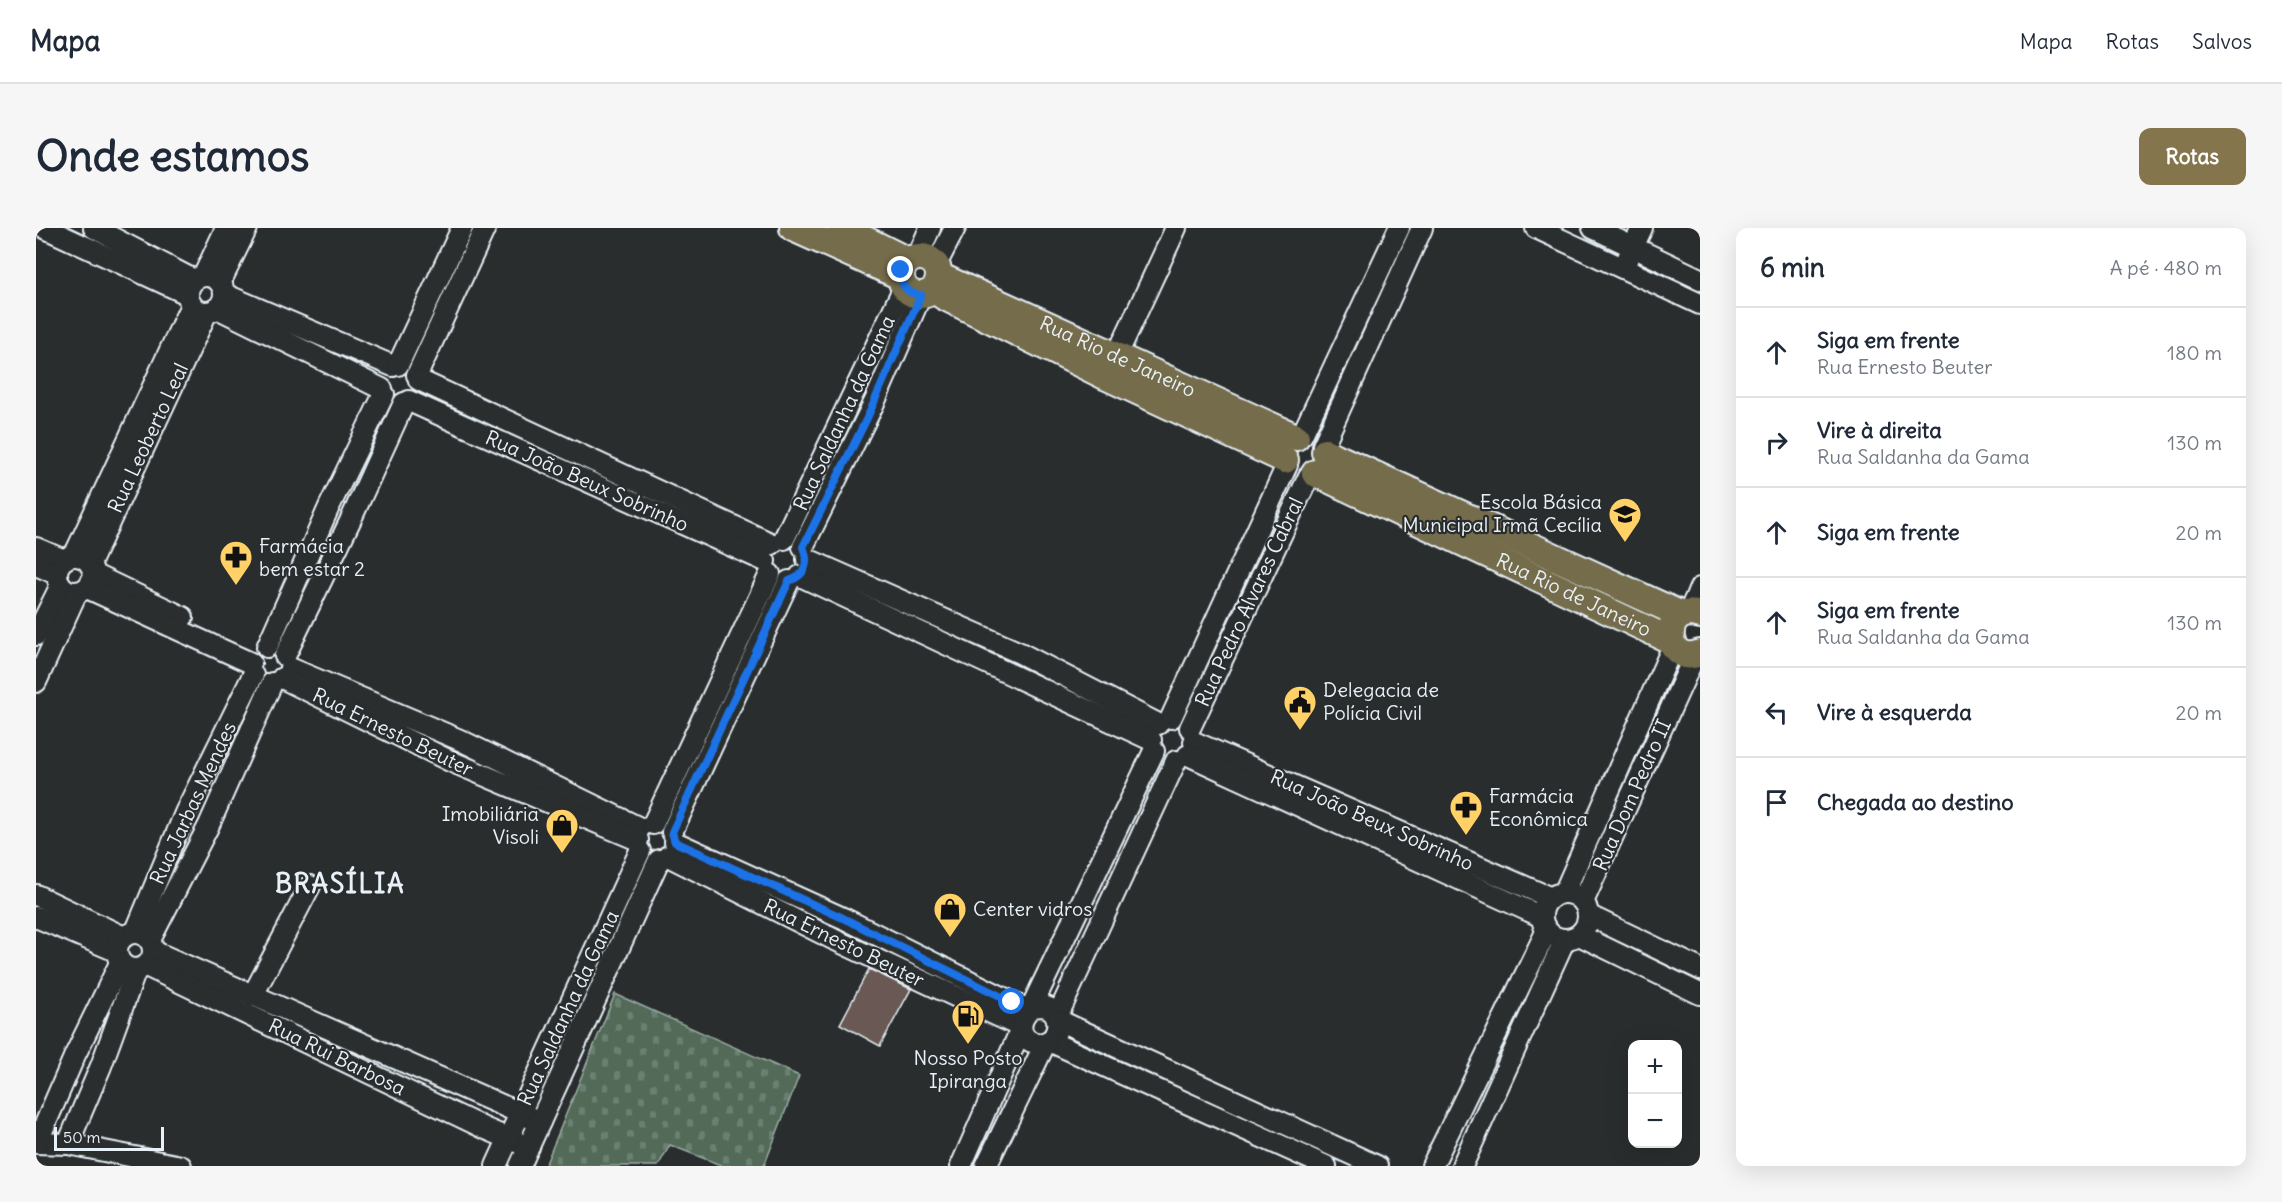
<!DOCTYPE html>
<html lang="pt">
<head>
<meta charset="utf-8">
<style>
	body { margin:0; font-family:Delius,sans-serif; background:#f6f6f7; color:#1f2937 }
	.controls { position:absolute; right:18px; bottom:18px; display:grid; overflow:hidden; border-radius:12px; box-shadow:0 6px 24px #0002 }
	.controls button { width:54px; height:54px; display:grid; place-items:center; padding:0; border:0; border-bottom:2px solid #e0e1e3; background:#fff; color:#1f2937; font:30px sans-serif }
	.scale { position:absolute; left:18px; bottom:15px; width:110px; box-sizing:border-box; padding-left:6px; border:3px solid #e8f1f8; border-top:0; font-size:16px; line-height:21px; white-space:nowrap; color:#e8f1f8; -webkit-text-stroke:4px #2a2d2e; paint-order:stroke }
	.stop { position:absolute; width:18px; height:18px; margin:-14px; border:4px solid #1a73e8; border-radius:50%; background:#fff }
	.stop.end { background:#1a73e8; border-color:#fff; box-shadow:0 2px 6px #0008 }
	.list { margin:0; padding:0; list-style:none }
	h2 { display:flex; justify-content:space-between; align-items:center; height:78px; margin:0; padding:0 24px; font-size:26px }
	h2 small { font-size:20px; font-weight:400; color:#747a83 }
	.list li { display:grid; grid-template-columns:39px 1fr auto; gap:18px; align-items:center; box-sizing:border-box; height:90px; padding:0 24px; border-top:2px solid #e0e1e3 }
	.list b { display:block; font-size:22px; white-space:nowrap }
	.list p { margin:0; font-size:20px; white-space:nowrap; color:#747a83 }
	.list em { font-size:20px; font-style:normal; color:#747a83 }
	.icon { flex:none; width:33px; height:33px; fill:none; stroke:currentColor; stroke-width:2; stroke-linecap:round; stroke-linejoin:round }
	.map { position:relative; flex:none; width:1664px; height:938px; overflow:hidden; border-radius:12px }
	header { display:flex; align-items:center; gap:36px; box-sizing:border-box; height:84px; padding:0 30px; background:#fff; border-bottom:2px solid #e0e1e3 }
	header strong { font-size:28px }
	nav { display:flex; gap:33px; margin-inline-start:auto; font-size:21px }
	.intro { display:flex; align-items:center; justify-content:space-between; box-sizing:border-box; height:144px; padding:0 36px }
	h1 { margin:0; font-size:42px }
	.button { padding:15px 27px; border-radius:12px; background:#84754c; color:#fff; font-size:21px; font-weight:700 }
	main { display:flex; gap:36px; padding:0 36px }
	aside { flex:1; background:#fff; border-radius:12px; box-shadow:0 6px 24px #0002 }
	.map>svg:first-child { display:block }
	.cemetery { fill:url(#cemetery-stones); stroke:#9daea8; stroke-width:1.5 }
	.building { fill:#695852; stroke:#e8f1f8; stroke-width:1.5 }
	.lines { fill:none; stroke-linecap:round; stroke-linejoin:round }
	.minor-casing { stroke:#e8f1f8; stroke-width:24 }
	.major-casing { stroke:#e8f1f8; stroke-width:30 }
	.minor { stroke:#2a2d2e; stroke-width:20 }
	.major { stroke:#746c4b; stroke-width:26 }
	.route { stroke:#1a73e8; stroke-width:8 }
	.labels { text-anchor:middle; stroke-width:4.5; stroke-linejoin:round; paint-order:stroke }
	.street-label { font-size:20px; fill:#e8f1f8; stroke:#2a2d2e }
	.poi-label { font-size:20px; fill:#e8f1f8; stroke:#2a2d2e; text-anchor:start }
	.district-label { font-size:26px; font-weight:bold; letter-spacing:1.5px; fill:#e8f1f8; stroke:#2a2d2e }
</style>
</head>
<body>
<header>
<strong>Mapa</strong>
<nav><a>Mapa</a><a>Rotas</a><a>Salvos</a></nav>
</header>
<div class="intro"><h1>Onde estamos</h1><a class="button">Rotas</a></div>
<main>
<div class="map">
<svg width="1664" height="938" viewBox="0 0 1664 938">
	<defs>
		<pattern id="cemetery-stones" width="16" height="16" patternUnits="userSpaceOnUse" patternTransform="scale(1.5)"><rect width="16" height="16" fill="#526b59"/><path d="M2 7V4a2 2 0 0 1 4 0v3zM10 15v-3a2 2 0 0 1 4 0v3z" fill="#6b8172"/></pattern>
	</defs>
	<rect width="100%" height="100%" fill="#2a2d2e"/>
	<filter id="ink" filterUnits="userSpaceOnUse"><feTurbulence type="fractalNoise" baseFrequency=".0167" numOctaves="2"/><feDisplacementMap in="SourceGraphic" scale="12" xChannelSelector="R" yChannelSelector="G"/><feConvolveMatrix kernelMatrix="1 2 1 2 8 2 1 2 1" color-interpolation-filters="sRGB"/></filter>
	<g filter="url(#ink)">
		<polygon class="cemetery" points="579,766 763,848 728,938 687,938 634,917 622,938 509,938"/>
		<polygon class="building" points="833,741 875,761 844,818 804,796"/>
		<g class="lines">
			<defs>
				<g id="minor">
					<polyline points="9,0 151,66"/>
					<polyline points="58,0 158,52"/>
					<polyline points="1500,0 1664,76"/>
					<polyline points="1557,0 1664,51"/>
					<polyline points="882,28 894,0"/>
					<polyline points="1592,30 1606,0"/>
					<polyline points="900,37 919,0"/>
					<polyline points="168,47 190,0"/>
					<circle cx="170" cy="66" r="18"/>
					<polyline points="184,55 211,0"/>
					<polyline points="188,66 357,138"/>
					<polyline points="181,80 346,161"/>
					<polyline points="1081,127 1140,0"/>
					<polyline points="362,137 426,0"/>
					<polyline points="381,147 449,0"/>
					<polyline points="383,152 736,316"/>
					<polyline points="373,173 729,333"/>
					<polyline points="1266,207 1363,0"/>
					<polyline points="1287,218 1386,0"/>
					<polyline points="748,311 868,59"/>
					<polyline points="767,319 839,173 885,67"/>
					<polyline points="0,320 28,332"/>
					<polyline points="38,328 155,77"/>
					<circle cx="39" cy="346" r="18"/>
					<polyline points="771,331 984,425 1122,496"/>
					<polyline points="54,336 171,84"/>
					<polyline points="0,337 21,346"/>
					<polyline points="57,346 147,389"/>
					<polyline points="764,348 1115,512"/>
					<polyline points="51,360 215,435"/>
					<polyline points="1652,386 1664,360"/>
					<polyline points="0,407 25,357"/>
					<polyline points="231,419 293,279 348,166"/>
					<polyline points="249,428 316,289 368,175"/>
					<polyline points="254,440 424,512 604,600"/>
					<polyline points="246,450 414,533 602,612"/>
					<polyline points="0,454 41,364"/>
					<polyline points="1135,490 1251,237"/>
					<polyline points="1154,500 1273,248"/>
					<polyline points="1158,514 1515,670"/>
					<polyline points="1152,527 1506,689"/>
					<polyline points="617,596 734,346"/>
					<polyline points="636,604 753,353"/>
					<polyline points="639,614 807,690 992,782"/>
					<polyline points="632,628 797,711 985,799"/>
					<polyline points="1528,665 1637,418"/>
					<circle cx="1529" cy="688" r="23"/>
					<polyline points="0,667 88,709"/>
					<polyline points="1547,674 1659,427"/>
					<polyline points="1552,687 1664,741"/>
					<polyline points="0,689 80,723"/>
					<circle cx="99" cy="723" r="18"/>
					<polyline points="99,705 149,585 217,447"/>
					<polyline points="1543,707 1664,766"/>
					<polyline points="114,712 173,597 236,455"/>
					<polyline points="117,723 504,894"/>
					<polyline points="110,738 450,901 493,919"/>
					<polyline points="217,767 274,658"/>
					<path d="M995,780C1033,768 1027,826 996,814C980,807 984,789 995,780L1118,523"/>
					<polyline points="1021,789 1140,533"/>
					<polyline points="1022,792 1341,938"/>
					<polyline points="1013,813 1290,938"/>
					<polyline points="0,915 32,916 145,938"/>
					<polyline points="1,915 39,827 84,735"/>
					<polyline points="32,916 65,838 100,742"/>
					<polyline points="460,938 604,623"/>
					<polyline points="484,938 623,632"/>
					<polyline points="925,938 985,801"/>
					<polyline points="950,938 1010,814"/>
					<polyline points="1396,938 1511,702"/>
					<polyline points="1426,938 1529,711"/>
				</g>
				<g id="major">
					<polyline points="757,0 864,48"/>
					<polyline points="806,0 868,31"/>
					<circle cx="884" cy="48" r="19"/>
					<path id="s1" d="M903,48L1260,209"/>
					<polyline points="907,68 1071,149 1249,232"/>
					<polyline points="1289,224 1646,387"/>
					<path id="s2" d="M1279,245L1634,412"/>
					<path d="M1664,387C1624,374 1626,440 1664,425"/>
				</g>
			</defs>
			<use href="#minor" class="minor-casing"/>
			<use href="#major" class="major-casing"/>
			<use href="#minor" class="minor"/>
			<use href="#major" class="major"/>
		</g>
	</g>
	<g class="lines" filter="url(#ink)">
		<path class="route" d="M865,42C863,57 871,66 885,67L832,188L767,319C774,335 769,348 753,353L636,604L639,614L807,690L976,774"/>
	</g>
	<defs>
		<symbol id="school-pin" viewBox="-11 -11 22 30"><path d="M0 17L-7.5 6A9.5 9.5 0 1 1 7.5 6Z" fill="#ffd166" stroke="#2a2d2e"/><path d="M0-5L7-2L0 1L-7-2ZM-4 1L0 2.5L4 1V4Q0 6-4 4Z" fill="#111"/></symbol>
		<symbol id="pharmacy-pin" viewBox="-11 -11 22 30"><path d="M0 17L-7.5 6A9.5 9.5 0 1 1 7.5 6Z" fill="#ffd166" stroke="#2a2d2e"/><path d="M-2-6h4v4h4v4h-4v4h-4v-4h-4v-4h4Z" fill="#111"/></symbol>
		<symbol id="civic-pin" viewBox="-11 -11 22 30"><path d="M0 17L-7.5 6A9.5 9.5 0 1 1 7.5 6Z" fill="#ffd166" stroke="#2a2d2e"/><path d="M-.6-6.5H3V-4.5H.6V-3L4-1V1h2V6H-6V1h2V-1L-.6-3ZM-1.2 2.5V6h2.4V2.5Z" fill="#111"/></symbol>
		<symbol id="shop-pin" viewBox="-11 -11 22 30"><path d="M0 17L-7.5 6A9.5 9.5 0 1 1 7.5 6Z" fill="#ffd166" stroke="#2a2d2e"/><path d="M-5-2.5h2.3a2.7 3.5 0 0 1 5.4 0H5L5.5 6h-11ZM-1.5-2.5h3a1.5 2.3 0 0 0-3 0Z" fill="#111"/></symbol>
		<symbol id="fuel-pin" viewBox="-11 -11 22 30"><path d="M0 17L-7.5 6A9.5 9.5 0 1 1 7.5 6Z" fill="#ffd166" stroke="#2a2d2e"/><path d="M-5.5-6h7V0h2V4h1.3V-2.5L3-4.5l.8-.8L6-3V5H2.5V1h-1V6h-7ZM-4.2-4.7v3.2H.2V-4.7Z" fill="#111"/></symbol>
	</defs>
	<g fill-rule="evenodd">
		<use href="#school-pin" x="1570" y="267" width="38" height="52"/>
		<use href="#pharmacy-pin" x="181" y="310" width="38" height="52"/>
		<use href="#civic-pin" x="1245" y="455" width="38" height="52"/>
		<use href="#pharmacy-pin" x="1411" y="560" width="38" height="52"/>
		<use href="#shop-pin" x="507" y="578" width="38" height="52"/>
		<use href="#shop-pin" x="895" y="662" width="38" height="52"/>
		<use href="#fuel-pin" x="913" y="769" width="38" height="52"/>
	</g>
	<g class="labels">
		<g class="street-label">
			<text dy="7" stroke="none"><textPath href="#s1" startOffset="196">Rua Rio de Janeiro</textPath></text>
			<text transform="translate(808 185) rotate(-65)" y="7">Rua Saldanha da Gama</text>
			<text transform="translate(112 210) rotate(-65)" y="7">Rua Leoberto Leal</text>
			<text transform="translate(551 253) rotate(24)" y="7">Rua João Beux Sobrinho</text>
			<text dy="7" stroke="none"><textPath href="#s2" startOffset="286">Rua Rio de Janeiro</textPath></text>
			<text transform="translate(1213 374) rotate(-65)" y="7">Rua Pedro Alvares Cabral</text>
			<text transform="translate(357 504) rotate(26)" y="7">Rua Ernesto Beuter</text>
			<text transform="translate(1596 567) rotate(-66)" y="7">Rua Dom Pedro II</text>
			<text transform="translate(157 575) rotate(-65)" y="7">Rua Jarbas Mendes</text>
			<text transform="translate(1336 592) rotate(24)" y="7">Rua João Beux Sobrinho</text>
			<text transform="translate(808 715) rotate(26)" y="7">Rua Ernesto Beuter</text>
			<text transform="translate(532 780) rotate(-65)" y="7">Rua Saldanha da Gama</text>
			<text transform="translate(301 829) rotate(26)" y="7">Rua Rui Barbosa</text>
		</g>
		<g class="poi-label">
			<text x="1566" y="281" text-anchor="end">Escola Básica<tspan x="1566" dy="23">Municipal Irmã Cecília</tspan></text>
			<text x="223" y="325">Farmácia<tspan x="223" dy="23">bem estar 2</tspan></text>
			<text x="1287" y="469">Delegacia de<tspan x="1287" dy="23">Polícia Civil</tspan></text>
			<text x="1453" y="575">Farmácia<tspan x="1453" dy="23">Econômica</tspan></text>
			<text x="503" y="593" text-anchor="end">Imobiliária<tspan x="503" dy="23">Visoli</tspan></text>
			<text x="937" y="688">Center vidros</text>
			<text x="932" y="837" text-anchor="middle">Nosso Posto<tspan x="932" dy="23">Ipiranga</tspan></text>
		</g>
		<g class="district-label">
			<text x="304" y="665">BRASÍLIA</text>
		</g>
	</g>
</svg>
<div class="controls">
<button>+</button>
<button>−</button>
</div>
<div class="scale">50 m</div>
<div class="stop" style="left:976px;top:774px"></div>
<div class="stop end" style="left:865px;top:42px"></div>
</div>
<aside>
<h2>6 min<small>A pé · 480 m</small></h2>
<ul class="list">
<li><svg class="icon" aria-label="ahead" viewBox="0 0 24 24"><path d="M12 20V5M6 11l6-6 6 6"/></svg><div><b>Siga em frente</b><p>Rua Ernesto Beuter</p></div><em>180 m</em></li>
<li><svg class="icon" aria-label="right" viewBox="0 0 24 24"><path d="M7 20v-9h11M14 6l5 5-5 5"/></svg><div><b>Vire à direita</b><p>Rua Saldanha da Gama</p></div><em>130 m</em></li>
<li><svg class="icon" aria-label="ahead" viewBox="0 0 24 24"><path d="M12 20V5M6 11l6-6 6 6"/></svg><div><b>Siga em frente</b></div><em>20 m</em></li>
<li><svg class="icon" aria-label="ahead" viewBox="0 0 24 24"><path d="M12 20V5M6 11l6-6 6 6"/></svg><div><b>Siga em frente</b><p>Rua Saldanha da Gama</p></div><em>130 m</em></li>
<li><svg class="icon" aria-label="left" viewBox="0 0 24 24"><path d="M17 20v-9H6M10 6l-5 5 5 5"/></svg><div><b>Vire à esquerda</b></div><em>20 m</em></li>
<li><svg class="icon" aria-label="arrive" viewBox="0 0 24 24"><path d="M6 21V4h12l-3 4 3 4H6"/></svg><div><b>Chegada ao destino</b></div></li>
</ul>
</aside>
</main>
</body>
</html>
